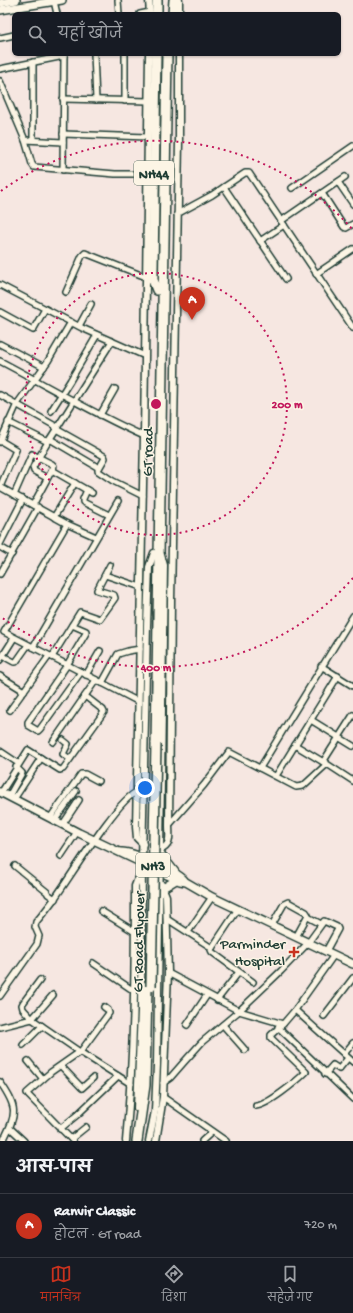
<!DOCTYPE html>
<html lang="hi">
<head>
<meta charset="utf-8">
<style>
	body { margin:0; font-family:"Gochi Hand","Playpen Sans Deva",sans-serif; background:#20242c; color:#f1f3f6 }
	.you { position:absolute; left:145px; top:788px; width:14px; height:14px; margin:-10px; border:3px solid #fff; border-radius:50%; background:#1a73e8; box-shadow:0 0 0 6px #1a73e833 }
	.badge { display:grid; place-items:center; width:26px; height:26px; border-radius:50%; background:#c8321e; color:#fff; font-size:13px; font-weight:700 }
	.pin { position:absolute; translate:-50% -33px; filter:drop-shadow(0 1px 2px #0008) }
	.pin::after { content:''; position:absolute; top:21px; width:14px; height:12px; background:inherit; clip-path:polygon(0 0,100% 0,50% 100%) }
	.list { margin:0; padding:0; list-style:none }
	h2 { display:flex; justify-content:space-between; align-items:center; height:52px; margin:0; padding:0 16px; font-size:17px }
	h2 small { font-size:13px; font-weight:400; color:#9ea1a6 }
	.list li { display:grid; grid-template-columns:26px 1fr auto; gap:12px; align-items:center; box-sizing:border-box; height:64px; padding:0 16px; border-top:1px solid #363941 }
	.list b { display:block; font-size:15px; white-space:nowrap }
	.list p { margin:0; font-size:13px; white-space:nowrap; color:#9ea1a6 }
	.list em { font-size:13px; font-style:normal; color:#9ea1a6 }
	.icon { flex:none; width:22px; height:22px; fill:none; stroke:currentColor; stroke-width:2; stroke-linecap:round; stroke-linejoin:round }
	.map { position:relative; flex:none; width:353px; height:1141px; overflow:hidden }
	.search { position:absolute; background:#171b24; box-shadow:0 1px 3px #0004; left:12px; right:12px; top:12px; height:44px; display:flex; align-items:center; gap:10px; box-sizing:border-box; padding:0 14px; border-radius:6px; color:#9ea1a6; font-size:15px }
	.sheet { height:116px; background:#171b24 }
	nav { display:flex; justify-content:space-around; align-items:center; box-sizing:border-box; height:56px; border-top:1px solid #363941; background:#171b24; font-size:11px; color:#9ea1a6 }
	nav a { display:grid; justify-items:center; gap:2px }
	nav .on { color:#c8321e }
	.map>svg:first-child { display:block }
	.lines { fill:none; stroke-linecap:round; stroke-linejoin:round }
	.minor-casing { stroke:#1f3d34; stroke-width:8 }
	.tertiary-casing { stroke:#1f3d34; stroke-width:9 }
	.secondary-casing { stroke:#1f3d34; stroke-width:10 }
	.trunk-casing { stroke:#1f3d34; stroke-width:12 }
	.minor { stroke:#fcf5e5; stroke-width:5 }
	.tertiary { stroke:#fcf5e5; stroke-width:6 }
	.secondary { stroke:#fcf5e5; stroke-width:7 }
	.trunk { stroke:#fcf5e5; stroke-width:9 }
	.trunk-bridge-casing { stroke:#1f3d34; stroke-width:12; stroke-linecap:butt }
	.trunk-bridge { stroke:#fcf5e5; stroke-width:9 }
	.ring { fill:none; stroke:#c2185b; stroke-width:2; stroke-dasharray:2 4 }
	.poi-dot { fill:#c8321e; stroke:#fcf5e5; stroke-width:1.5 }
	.labels { text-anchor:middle; stroke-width:3; stroke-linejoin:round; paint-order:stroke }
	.shield { fill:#fcf5e5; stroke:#617469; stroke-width:1 }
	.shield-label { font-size:14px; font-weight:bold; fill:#1f3d34 }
	.street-label { font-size:15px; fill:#1f3d34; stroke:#fcf5e5 }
	.poi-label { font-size:15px; fill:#1f3d34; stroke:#fcf5e5; text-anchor:end }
	.centre { fill:#c2185b; stroke:#fcf5e5; stroke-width:2 }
	.ring-label { font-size:12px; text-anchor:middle; font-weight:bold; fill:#c2185b; stroke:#fcf5e5; stroke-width:3; stroke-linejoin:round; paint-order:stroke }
</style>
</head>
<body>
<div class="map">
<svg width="353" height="1141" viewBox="0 0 353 1141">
	<rect width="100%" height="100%" fill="#f6e7e1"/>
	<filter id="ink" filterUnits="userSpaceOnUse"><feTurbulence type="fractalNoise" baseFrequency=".025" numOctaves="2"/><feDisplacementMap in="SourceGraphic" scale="8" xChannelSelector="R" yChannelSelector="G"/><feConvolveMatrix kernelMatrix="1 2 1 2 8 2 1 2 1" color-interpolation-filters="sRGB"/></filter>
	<g filter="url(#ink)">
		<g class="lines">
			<defs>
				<g id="minor">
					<polyline points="118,0 119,14"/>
					<polyline points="54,1 57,14"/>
					<polyline points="140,14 150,12"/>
					<polyline points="0,38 14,35"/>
					<polyline points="94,54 96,100"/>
					<polyline points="0,69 64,56"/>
					<polyline points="0,81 25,140 32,164 34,167 115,174 147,174"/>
					<polyline points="63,99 149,101"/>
					<polyline points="125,101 125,54"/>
					<polyline points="63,134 147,137"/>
					<polyline points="25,140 63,142"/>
					<polyline points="33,140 33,62"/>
					<polyline points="63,170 64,54"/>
					<polyline points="338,182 353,204"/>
					<polyline points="224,187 286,279"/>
					<polyline points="292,188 353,146"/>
					<polyline points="322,193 344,227 346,228 353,224"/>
					<polyline points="177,214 212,195 245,173 249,173 353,328"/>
					<polyline points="281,221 345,177"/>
					<polyline points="260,241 284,225"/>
					<polyline points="316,274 353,249"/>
					<polyline points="0,285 82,328 145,356"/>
					<polyline points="66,292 82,256 85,253 146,277"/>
					<polyline points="0,312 33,330 45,309"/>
					<polyline points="79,326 91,304"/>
					<polyline points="0,344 44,367"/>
					<path d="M0,361C48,386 94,414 144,436"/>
					<polyline points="0,395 57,427"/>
					<polyline points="51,411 70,381 97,335"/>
					<polyline points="100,415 115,389"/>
					<polyline points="8,422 48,442"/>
					<polyline points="56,429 104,456 105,458 98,470 98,471 113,481 143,496"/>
					<polyline points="50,439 99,468"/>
					<polyline points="0,442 17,404 48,361 71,322"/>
					<polyline points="52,470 92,493"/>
					<polyline points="47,478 34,471 33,467 48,442 112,341"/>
					<polyline points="0,487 67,524 96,537"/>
					<polyline points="0,487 16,450 1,441"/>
					<polyline points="87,490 83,499 83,502 109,515"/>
					<polyline points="14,495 32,454 52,464 54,466 52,470 33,505"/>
					<polyline points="54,517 75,483"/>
					<polyline points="67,524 4,632 139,702"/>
					<polyline points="0,544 23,499"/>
					<polyline points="0,547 12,554"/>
					<polyline points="0,574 38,507"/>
					<polyline points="105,575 141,587"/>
					<polyline points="72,625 86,631 86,633 67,665 28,722 28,725 38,731 40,729 81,672"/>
					<polyline points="33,647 118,501"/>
					<polyline points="3,656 14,662 16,662 28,645"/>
					<polyline points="52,657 80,612 100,619 115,598 114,595 97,590 110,565"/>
					<polyline points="0,660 14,638"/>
					<polyline points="321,666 353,686"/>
					<polyline points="86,675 100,651"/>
					<polyline points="0,676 24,691"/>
					<polyline points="102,683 118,654 128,651 140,649"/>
					<polyline points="10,710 49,656"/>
					<polyline points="311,720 353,746"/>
					<polyline points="63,740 68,744 63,754 70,759"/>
					<polyline points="53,742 96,680"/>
					<polyline points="295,745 325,763"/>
					<polyline points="0,751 18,763"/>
					<polyline points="323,762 353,715"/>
					<polyline points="260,768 353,616"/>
					<polyline points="276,776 338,676"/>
					<polyline points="1,793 28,750 60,770 63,769 104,712 103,710 85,696"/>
					<polyline points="9,796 22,773 16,767"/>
					<polyline points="14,799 41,758"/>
					<polyline points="50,818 81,774 85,774 98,781"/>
					<polyline points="55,820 76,791"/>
					<polyline points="63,824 79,800"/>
					<polyline points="169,825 204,785 229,752 296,787 303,786 327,764 353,781"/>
					<polyline points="61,856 77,832"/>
					<polyline points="15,866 47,892 48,894 55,899"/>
					<polyline points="101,911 135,932"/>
					<polyline points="308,917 321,924"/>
					<polyline points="167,919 212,948 211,950 212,952 253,982"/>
					<polyline points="272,925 284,904 288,902 306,912 308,915 296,937"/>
					<polyline points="188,932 212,897"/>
					<polyline points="212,948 238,909"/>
					<polyline points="93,963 134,991"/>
					<polyline points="168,973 239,1011 283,1024 295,1010 334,955"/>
					<polyline points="40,980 23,1003 22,1005 23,1009 32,1019 53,995"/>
					<path d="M0,996L37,944L39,936L35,927L36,922C43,914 49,906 55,898C69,879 119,797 137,792"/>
					<polyline points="217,1000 239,972"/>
					<polyline points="295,1010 353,1062"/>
					<polyline points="324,1016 353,978"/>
					<polyline points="187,1025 207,995"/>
					<polyline points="223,1025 245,1050"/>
					<polyline points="0,1027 32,1019 80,1052 131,1084"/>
					<polyline points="278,1027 353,1099"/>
					<polyline points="23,1045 42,1026"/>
					<polyline points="344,1054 353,1043"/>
					<polyline points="28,1061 43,1079"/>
					<polyline points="61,1066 82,1088 93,1078"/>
					<polyline points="325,1074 333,1065 339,1069 348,1058"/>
					<path d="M0,1082C18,1108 17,1113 3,1141"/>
					<polyline points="163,1083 170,1078 184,1062 202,1042 239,1011 281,971 308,943 324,921 337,927 338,929 326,951"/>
					<polyline points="163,1097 226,1141"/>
					<path d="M256,1106C268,1105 297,1081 306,1072L271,1038V1035L283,1024"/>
					<polyline points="10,1128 24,1141"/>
					<polyline points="60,1129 77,1115 118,1076"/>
					<polyline points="71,1139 86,1127"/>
					<polyline points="73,1141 28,1095 27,1093 51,1072 81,1051 109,1013 108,1010 104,1007"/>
					<polyline points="202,1141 212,1132"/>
				</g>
				<g id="tertiary">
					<polyline points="149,0 150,14"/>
					<polyline points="179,14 179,0"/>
					<polyline points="143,844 137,838 136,827 144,436 149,54"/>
					<path d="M160,850C172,845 169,836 169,825L171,602L179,142V54"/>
					<polyline points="137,1108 141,1010 142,863 147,625 149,567 154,553"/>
					<path d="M126,1141C134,1056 135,972 135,886L137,881L142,873"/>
					<polyline points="149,1141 155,1111 157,1065 164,565 161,555"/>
					<polyline points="156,1141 163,1097 168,973 166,896 161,884"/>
				</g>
				<g id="secondary">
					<polyline points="0,3 16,0"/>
					<polyline points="0,10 62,0"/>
					<polyline points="0,792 79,833 180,881 186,882 212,897 353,964"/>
					<path d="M121,852C133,851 176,871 184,880"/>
					<polyline points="160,853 175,872"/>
					<polyline points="163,888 176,880"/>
				</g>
				<g id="trunk">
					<polyline points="157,14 157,0"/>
					<polyline points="173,14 174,0"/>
					<polyline points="156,54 153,271 153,280 157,290"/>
					<polyline points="156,744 167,54"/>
					<polyline points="137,1141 145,1085 147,986"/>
				</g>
			</defs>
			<use href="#minor" class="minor-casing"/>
			<use href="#tertiary" class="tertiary-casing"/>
			<use href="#secondary" class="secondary-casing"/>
			<use href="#trunk" class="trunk-casing"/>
			<use href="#minor" class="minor"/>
			<use href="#tertiary" class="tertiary"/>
			<use href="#secondary" class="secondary"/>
			<use href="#trunk" class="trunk"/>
			<defs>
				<polyline id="trunk-bridge" points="151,986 156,744"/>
			</defs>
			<use href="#trunk-bridge" class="trunk-bridge-casing"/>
			<use href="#trunk-bridge" class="trunk-bridge"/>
		</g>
	</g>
	<g class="ring">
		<circle cx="156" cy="404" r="131"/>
		<path d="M353 578A263 263 0 0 1 1 617M1 191A263 263 0 0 1 353 230"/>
	</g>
	<path class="poi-dot" d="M292 946h4v4h4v4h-4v4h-4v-4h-4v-4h4z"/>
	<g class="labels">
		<g class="shield">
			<rect x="134" y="161" width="40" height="24" rx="3"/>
			<rect x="136" y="853" width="34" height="24" rx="3"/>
		</g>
		<g class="shield-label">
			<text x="154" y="178">NH44</text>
			<text x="153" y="870">NH3</text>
		</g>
		<g class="street-label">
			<text transform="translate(147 452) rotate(-89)" y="5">GT road</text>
			<text transform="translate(138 942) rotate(-89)" y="5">GT Road Flyover</text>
		</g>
		<g class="poi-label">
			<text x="285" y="948">Parminder<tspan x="285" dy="17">Hospital</tspan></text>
		</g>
	</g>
	<circle cx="156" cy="404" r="6" class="centre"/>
	<g class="ring-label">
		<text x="287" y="408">200 m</text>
		<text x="156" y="671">400 m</text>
	</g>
</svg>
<div class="you"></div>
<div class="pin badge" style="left:192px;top:320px">A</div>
<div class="search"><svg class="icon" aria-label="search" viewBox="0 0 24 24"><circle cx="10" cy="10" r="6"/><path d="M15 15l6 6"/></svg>यहाँ खोजें</div>
</div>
<section class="sheet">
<h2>आस-पास<small></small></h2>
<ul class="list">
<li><span class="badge">A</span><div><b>Ranvir Classic</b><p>होटल · GT road</p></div><em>720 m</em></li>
</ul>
</section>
<nav>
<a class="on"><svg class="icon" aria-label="map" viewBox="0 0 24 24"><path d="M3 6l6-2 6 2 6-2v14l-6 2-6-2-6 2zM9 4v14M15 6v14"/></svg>मानचित्र</a>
<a><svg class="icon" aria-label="directions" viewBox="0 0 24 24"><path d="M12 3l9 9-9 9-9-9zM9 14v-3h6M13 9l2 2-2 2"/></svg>दिशा</a>
<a><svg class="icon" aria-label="saved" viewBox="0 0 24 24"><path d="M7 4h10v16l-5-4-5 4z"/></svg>सहेजे गए</a>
</nav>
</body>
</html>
